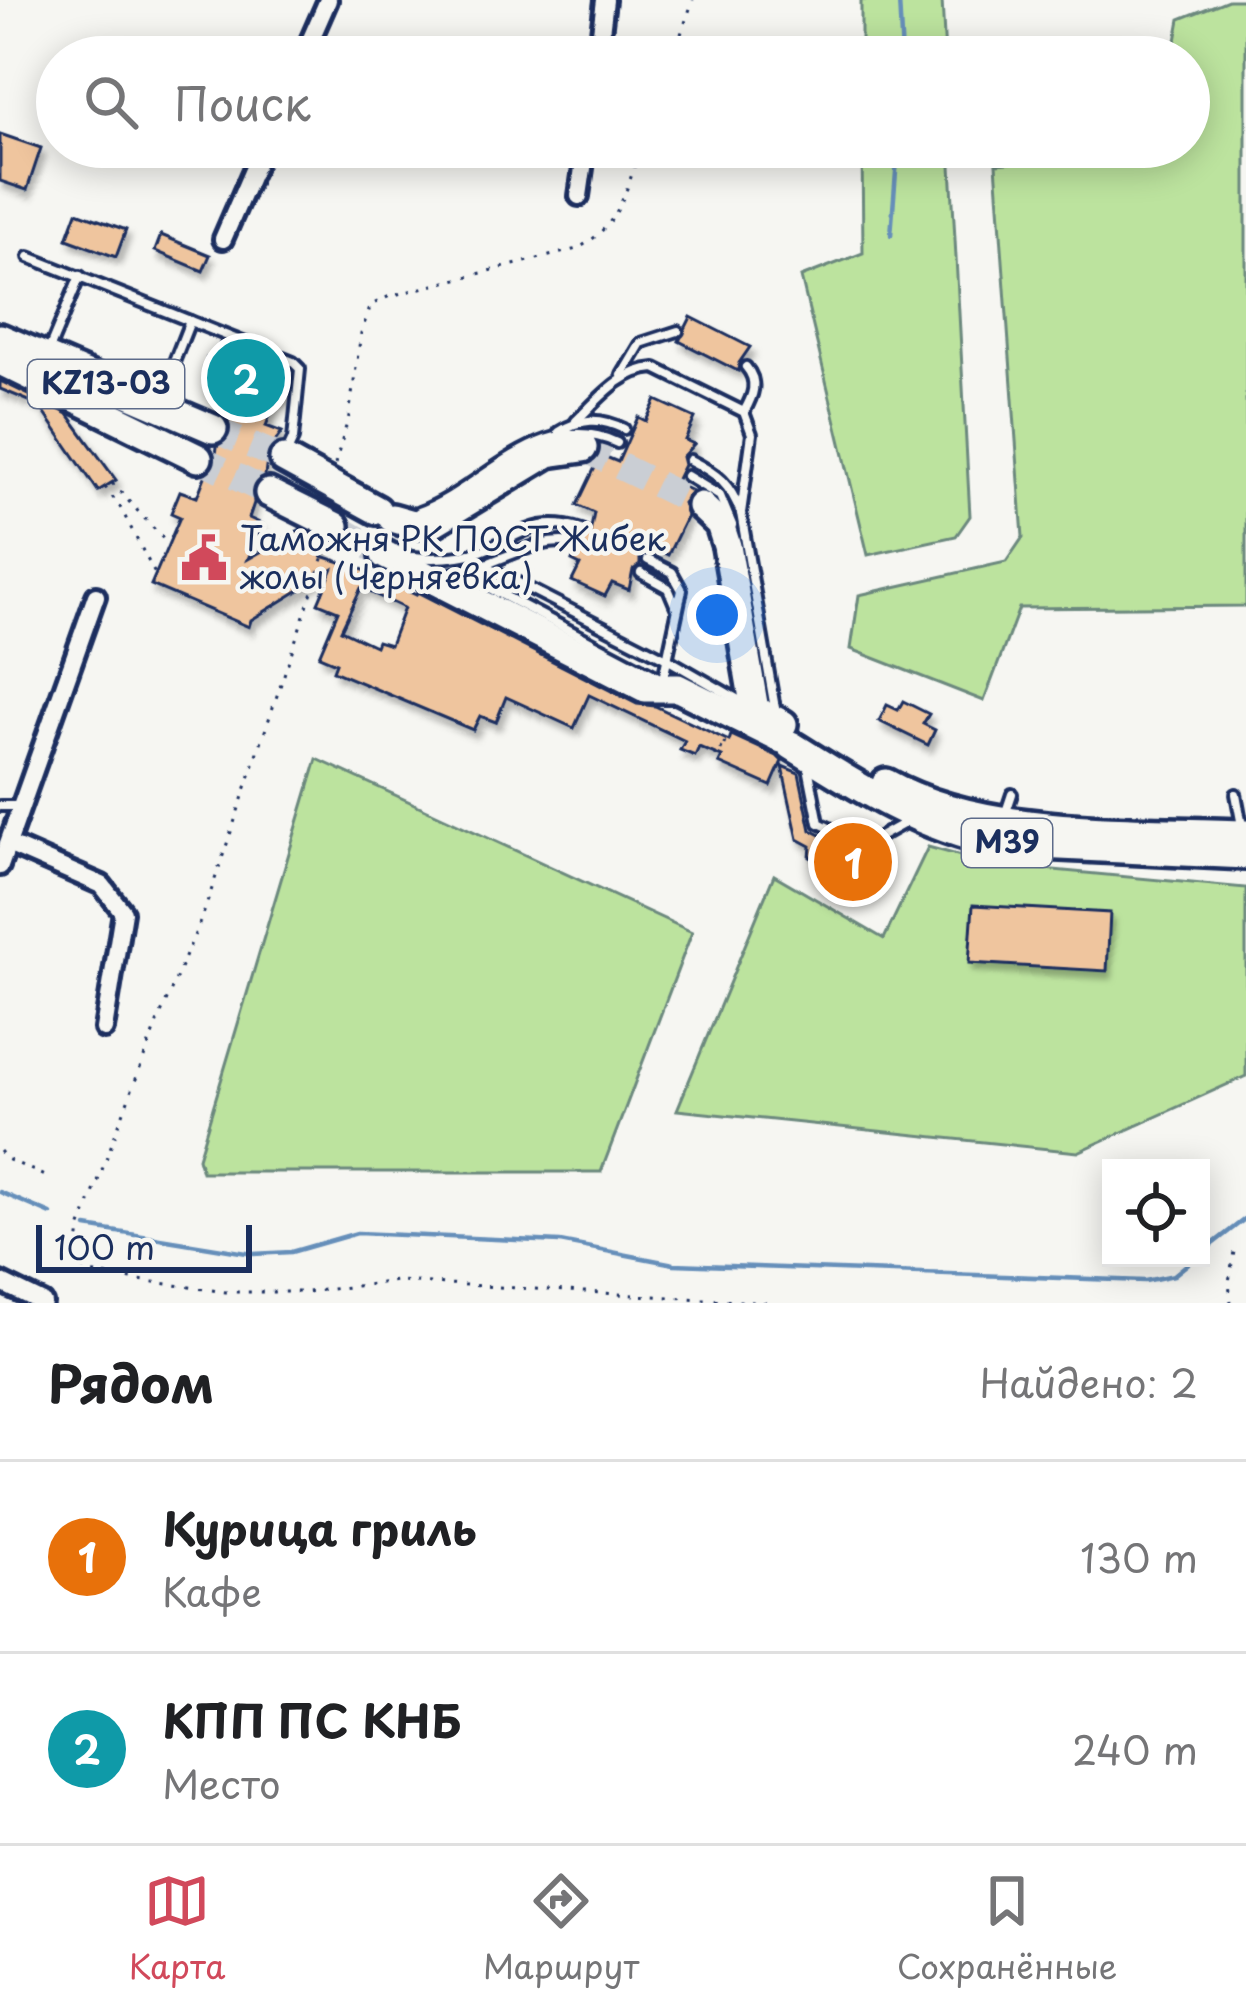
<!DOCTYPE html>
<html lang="ru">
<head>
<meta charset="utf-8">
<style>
	body { margin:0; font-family:"Playpen Sans",sans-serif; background:#f2f2f2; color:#202124 }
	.controls { position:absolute; right:36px; bottom:36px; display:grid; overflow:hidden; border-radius:0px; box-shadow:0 6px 30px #0003 }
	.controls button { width:108px; height:108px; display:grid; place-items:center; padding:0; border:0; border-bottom:3px solid #e0e0e0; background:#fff; color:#202124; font:60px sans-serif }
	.scale { position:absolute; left:36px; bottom:30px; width:216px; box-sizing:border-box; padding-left:12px; border:6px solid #1b2f5e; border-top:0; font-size:33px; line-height:42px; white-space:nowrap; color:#1b2f5e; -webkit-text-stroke:9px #f6f6f2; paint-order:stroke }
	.you { position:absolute; left:717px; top:615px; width:42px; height:42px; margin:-30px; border:9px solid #fff; border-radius:50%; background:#1a73e8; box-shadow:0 0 0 18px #1a73e833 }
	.badge { display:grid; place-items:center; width:78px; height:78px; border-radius:50%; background:#d1495b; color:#fff; font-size:39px; font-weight:700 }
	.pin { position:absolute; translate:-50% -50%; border:6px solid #fff; box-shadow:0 3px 12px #0006 }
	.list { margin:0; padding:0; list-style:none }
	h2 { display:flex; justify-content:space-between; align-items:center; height:156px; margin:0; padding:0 48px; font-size:51px }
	h2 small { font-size:39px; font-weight:400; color:#757577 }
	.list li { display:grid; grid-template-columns:78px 1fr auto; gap:36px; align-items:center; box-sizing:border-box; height:192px; padding:0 48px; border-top:3px solid #e0e0e0 }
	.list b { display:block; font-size:45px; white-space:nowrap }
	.list p { margin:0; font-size:39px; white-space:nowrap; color:#757577 }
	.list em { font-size:39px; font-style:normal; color:#757577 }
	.icon { flex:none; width:66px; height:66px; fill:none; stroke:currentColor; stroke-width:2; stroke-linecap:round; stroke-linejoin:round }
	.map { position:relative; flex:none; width:1246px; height:1303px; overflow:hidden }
	.search { position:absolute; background:#fff; box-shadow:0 6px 30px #0003; left:36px; right:36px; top:36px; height:132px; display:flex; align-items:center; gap:30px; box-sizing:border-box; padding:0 42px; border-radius:66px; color:#757577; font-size:45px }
	.sheet { height:540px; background:#fff }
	nav { display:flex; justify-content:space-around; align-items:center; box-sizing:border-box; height:168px; border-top:3px solid #e0e0e0; background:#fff; font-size:33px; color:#757577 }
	nav a { display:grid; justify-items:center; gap:6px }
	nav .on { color:#d1495b }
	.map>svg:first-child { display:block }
	.green { fill:#bce39e; stroke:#6c897e; stroke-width:3 }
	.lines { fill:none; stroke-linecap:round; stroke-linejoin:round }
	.stream { stroke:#668fba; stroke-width:4.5 }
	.building { fill:#efc59e; stroke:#1b2f5e; stroke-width:3; fill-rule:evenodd; filter:url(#shadow) }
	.trunk-tunnel { stroke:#caced4; stroke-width:27; stroke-dasharray:27 14; stroke-linecap:butt }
	.service-casing { stroke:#1b2f5e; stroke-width:16 }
	.minor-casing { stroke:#1b2f5e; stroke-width:26 }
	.trunk-casing { stroke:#1b2f5e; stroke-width:36 }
	.path { stroke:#1b2f5e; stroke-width:3; stroke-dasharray:3 9; stroke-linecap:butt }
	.service { stroke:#f6f6f2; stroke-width:8 }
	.minor { stroke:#f6f6f2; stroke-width:16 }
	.trunk { stroke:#f6f6f2; stroke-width:27 }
	.labels { text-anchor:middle; stroke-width:9; stroke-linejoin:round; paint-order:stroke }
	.shield { fill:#f6f6f2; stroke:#5d6b8a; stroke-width:3 }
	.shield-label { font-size:30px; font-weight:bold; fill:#1b2f5e }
	.poi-label { font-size:33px; fill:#1b2f5e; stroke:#f6f6f2; text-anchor:start }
</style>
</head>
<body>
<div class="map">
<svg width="1246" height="1303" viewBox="0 0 1246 1303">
	<defs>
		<filter id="shadow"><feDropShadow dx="4" dy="7" stdDeviation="3" flood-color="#0004"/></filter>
	</defs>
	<rect width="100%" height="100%" fill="#f6f6f2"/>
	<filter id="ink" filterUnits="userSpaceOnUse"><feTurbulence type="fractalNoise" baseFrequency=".00833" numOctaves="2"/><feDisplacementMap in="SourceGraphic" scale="24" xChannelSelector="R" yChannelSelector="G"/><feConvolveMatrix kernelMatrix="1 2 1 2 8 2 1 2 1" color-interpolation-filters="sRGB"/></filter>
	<g filter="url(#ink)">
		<g class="green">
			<polygon points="861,0 942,0 945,57 861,57"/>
			<polygon points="1228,0 1246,0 1246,606 1019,608 984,701 851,649 859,595 1006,562 1023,537 996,164 1189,147 1189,57 1173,57 1180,19"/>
			<polygon points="862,147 950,147 970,516 956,536 868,555 801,277 863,253"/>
			<polygon points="317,759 692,932 601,1172 202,1172 198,1158"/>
			<polygon points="928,847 990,864 1246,888 1246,1076 1078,1152 677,1110 774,875 884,939"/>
		</g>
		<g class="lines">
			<g class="stream">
				<polyline points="899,0 902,57"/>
				<polyline points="891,235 898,147"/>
				<polyline points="0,1192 51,1214"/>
				<polyline points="87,1227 253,1254 291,1252 357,1233 560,1242 674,1264 1145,1281 1174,1275 1195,1258"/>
				<polyline points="1201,1253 1246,1218"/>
			</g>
		</g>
		<g class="building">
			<polygon points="0,134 41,148 27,190 0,181"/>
			<polygon points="77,212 126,230 116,257 67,239"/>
			<polygon points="161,235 210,255 203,271 155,251"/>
			<polygon points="691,317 750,347 739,363 738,371 679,341"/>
			<path d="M220,343L288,369L283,383L285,398L275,401L266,426L282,432L268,451L265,476L253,486L254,503L249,518L262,524L248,559L301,529L328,542L322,556L359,568L416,595L417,592L637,704L655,706L729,741L731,735L777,756L782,761L771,786L719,763L722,757L699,747L695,756L680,750L685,741L589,695L574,728L506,697L496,722L480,716L473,730L333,671L336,663L319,656L338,611L318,603L332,570L251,620L249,627L151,585L180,517L171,513L180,491L197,497L206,474L215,465L217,446L230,435L228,419L236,399L205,387L210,374L204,368L207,358L216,357ZM361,588L404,608L390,645L377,641L375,646L341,630Z"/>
			<polygon points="0,381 68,414 116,480 98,491 39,405 0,389"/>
			<polygon points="656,400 695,418 685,440 694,444 682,457 684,465 675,483 692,491 683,503 687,516 668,555 649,546 640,557 640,565 633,570 629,590 612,583 605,596 572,581 580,565 572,561 576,552 584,548 583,538 590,533 594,513 577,505 601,455 618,462 638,417 646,421"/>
			<polygon points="903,701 929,714 923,724 935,730 928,745 879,721 887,705 898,710"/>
			<polygon points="782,766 799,773 811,830 865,857 857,872 848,867 845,875 810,857 811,846 798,839"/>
			<polygon points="973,905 1110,913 1107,971 969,963"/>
		</g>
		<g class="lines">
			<g class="trunk-tunnel">
				<polyline points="213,429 284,459"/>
				<polyline points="583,448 701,506"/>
				<polyline points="198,458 269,493"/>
				<polyline points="335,526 385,555"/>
			</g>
			<defs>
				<g id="service">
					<polyline points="29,257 190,321"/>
					<polyline points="49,350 80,276"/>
					<polyline points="622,375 641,343 678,331"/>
					<polyline points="159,400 190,321 293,362 300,369 293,439 287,452"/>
					<path d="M744,412C753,396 759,382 746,367"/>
					<path d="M576,421C599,399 621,370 655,368L744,412L752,434L741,513"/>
					<path d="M559,432C581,418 600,417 624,429"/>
					<path d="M690,460C718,474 730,484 741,513L776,714"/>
					<polyline points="687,476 720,496 732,525"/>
					<path d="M419,512C484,488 542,407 617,443"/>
					<path d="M413,557C435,559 459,558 481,551C521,536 536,515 582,530"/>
					<polyline points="648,560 672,572 682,590 663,679"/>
					<polyline points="485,566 667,659 749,706"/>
					<polyline points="461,573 662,679"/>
					<polyline points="641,573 668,588 676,607"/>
					<path d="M445,574C489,572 534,533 577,544"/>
					<polyline points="808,767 819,823 865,845 910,820"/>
					<polyline points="1236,794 1242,826"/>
					<polyline points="0,806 20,806"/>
					<polyline points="1005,815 1012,794"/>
				</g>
				<g id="minor">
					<polyline points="303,57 328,0"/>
					<polyline points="598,57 605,0"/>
					<polyline points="579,196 586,147"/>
					<polyline points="223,239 263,147"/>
					<polyline points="8,844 102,885 123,912 104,1029"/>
					<polyline points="0,866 96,596"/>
					<polyline points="0,1282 43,1303"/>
				</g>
				<g id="trunk">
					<polyline points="0,338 213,429"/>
					<polyline points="0,361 198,458"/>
					<polyline points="284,459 377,510"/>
					<polyline points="269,493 335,526"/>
					<polyline points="701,506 720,524 727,546 755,710 783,724"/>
					<polyline points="392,518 413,524 434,522 548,453 583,448"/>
					<polyline points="385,555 645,688 678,688 781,739"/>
					<path d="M791,745C856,786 921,828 997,843L1246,855"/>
					<path d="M886,783C984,838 1134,829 1246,834"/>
				</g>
			</defs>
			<use href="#service" class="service-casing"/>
			<use href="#minor" class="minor-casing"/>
			<use href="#trunk" class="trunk-casing"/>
			<g class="path">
				<polyline points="673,57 693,0"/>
				<path d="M335,464L349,416L361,333L371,305L390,296L577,249C621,225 625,192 641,147"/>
				<polyline points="112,483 168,544"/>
				<polyline points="105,487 120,507 155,574"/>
				<polyline points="327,547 203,915 155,1028 80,1229 76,1261 88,1273 226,1292 307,1292 397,1281 772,1303"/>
				<polyline points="313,584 323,594"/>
				<polyline points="723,743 728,745"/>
				<polyline points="720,748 725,750"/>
				<polyline points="0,1151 7,1159 50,1178"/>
				<polyline points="1231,1303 1229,1282 1235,1245"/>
			</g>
			<use href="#service" class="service"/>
			<use href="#minor" class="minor"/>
			<use href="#trunk" class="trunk"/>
		</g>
	</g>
	<defs>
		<symbol id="civic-bare" viewBox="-9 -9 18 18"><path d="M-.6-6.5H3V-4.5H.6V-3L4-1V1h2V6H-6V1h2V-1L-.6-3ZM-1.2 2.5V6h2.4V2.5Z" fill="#d1495b" stroke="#f6f6f2" stroke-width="2.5" paint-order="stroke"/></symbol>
	</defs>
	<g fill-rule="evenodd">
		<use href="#civic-bare" x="171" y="525" width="66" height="66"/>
	</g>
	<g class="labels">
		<g class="shield">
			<rect x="28" y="360" width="156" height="48" rx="9"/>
			<rect x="962" y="819" width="90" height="48" rx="9"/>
		</g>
		<g class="shield-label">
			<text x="106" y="394">KZ13-03</text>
			<text x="1007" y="853">M39</text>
		</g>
		<g class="poi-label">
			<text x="240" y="551">Таможня РК ПОСТ Жибек<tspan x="240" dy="38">жолы (Черняевка)</tspan></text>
		</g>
	</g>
</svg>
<div class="controls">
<button><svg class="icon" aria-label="locate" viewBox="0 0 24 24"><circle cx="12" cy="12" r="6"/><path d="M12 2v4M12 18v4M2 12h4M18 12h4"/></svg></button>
</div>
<div class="scale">100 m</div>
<div class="you"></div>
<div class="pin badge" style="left:853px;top:862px;background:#e8710a">1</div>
<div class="pin badge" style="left:246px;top:378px;background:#0f9aa8">2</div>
<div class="search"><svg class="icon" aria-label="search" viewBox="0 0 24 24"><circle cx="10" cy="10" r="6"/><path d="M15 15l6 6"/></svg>Поиск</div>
</div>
<section class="sheet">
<h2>Рядом<small>Найдено: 2</small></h2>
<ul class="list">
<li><span class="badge" style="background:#e8710a">1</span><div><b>Курица гриль</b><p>Кафе</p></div><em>130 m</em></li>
<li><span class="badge" style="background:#0f9aa8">2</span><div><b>КПП ПС КНБ</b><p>Место</p></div><em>240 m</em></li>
</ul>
</section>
<nav>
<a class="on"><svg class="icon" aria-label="map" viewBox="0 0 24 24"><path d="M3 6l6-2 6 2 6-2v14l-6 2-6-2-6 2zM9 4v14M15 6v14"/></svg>Карта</a>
<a><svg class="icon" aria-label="directions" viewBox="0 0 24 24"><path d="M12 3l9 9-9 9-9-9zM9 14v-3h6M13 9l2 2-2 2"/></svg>Маршрут</a>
<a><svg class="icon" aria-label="saved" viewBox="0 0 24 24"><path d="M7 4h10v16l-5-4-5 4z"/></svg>Сохранённые</a>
</nav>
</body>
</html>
